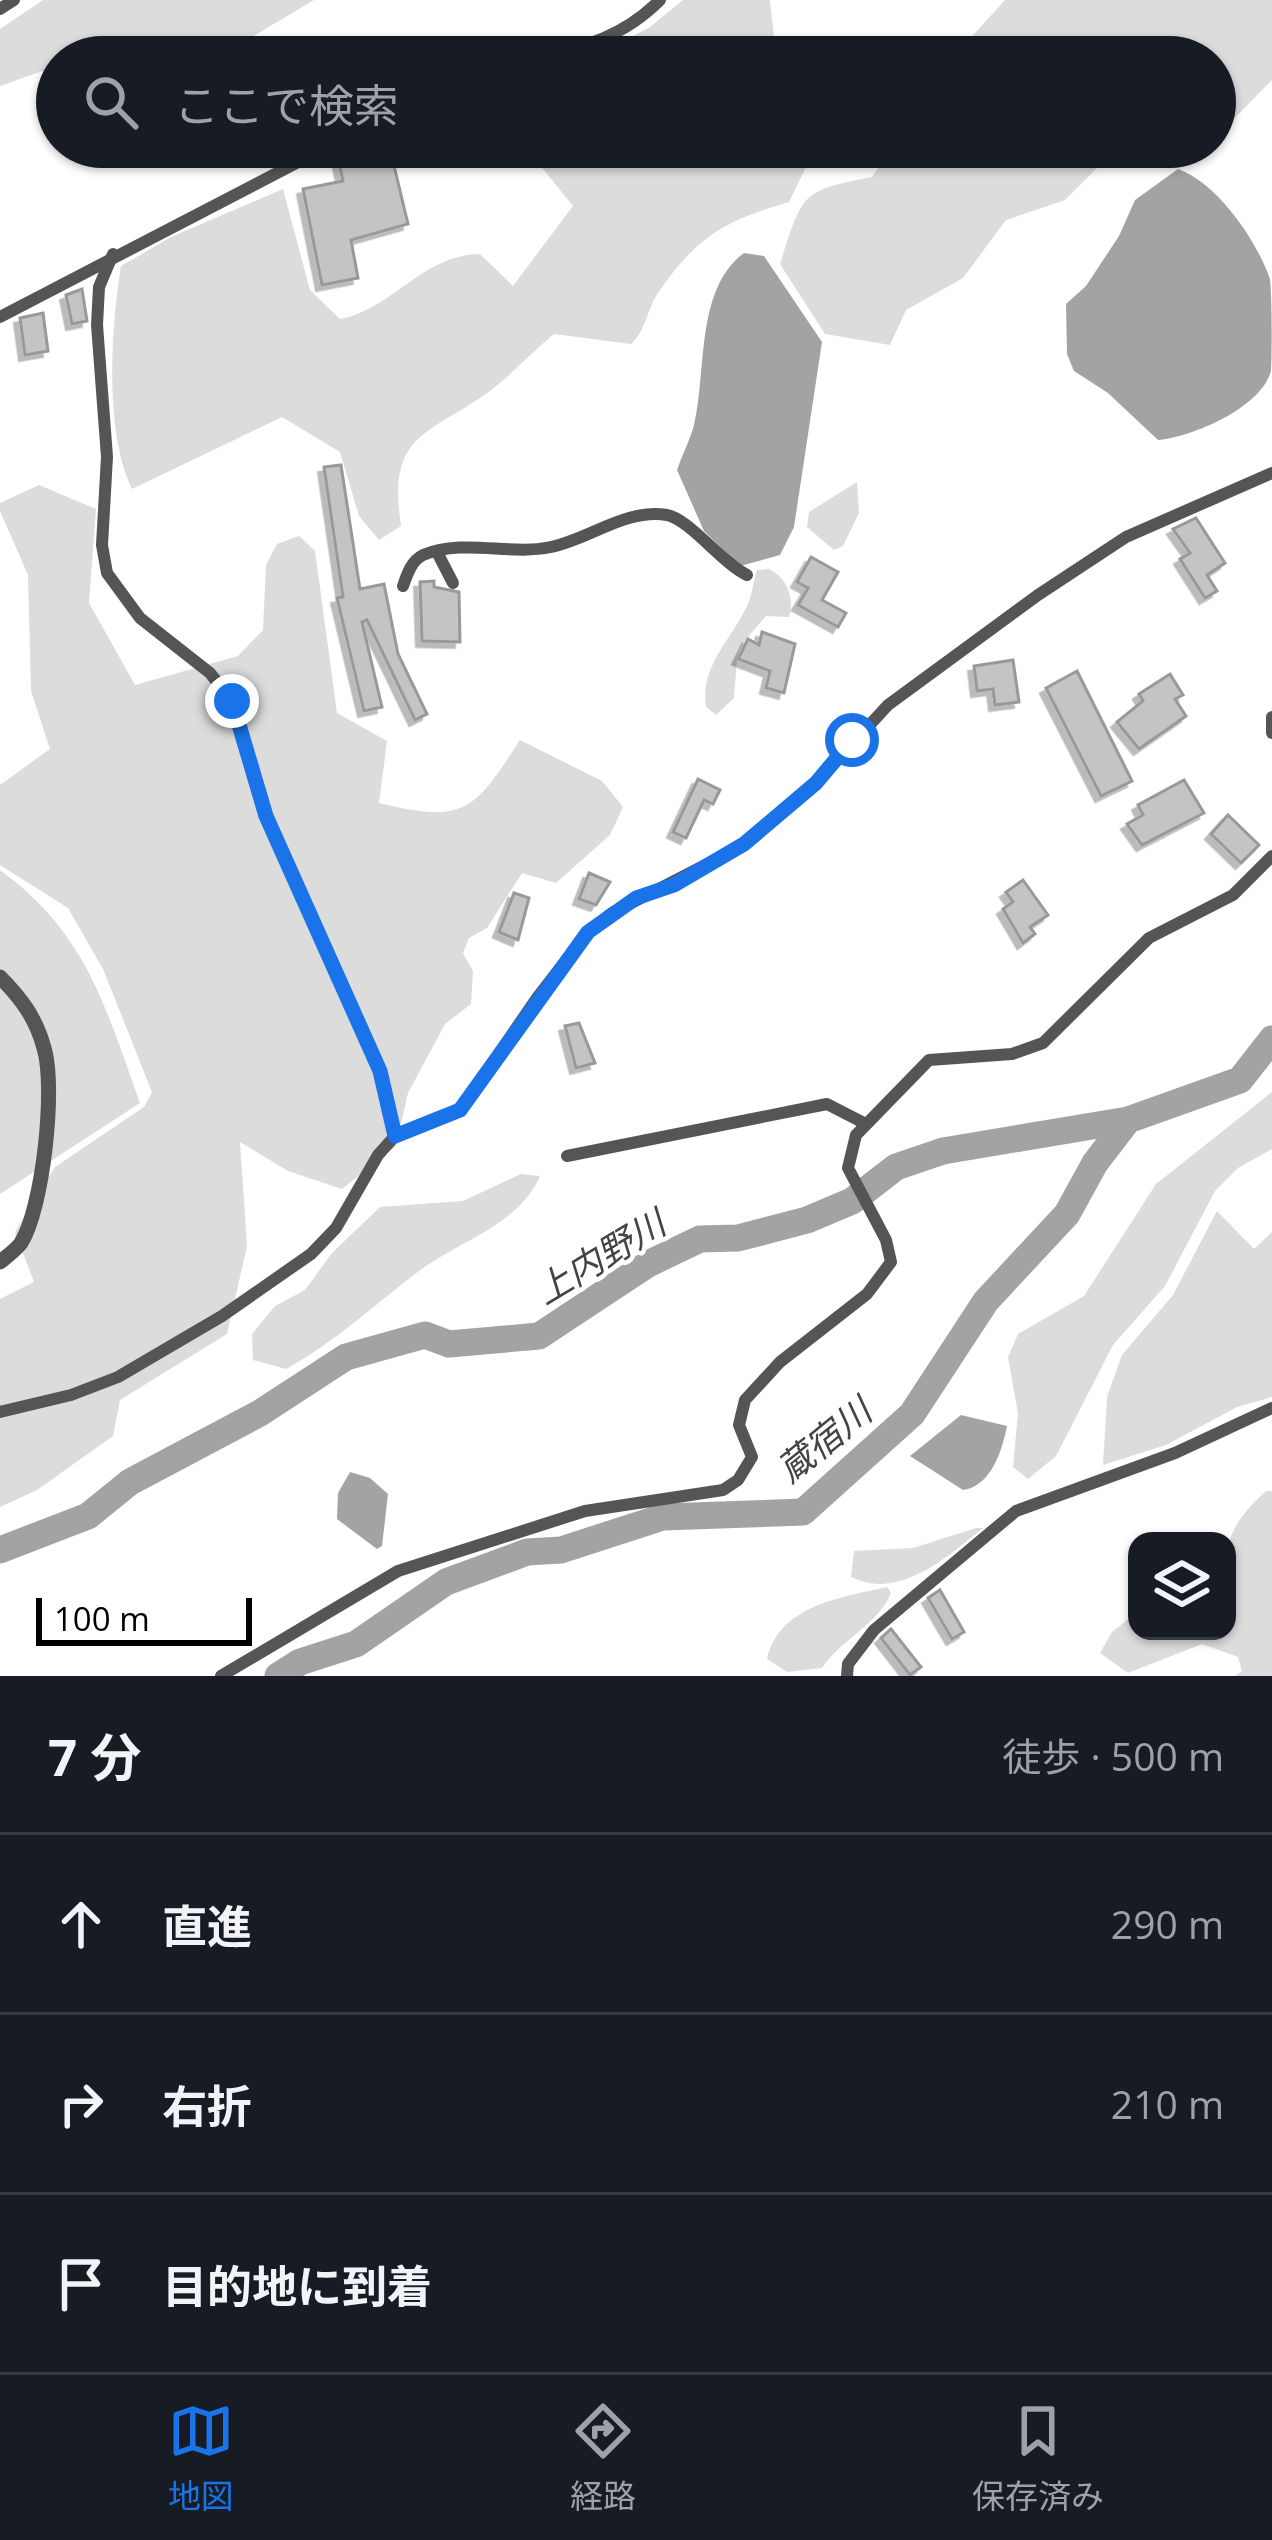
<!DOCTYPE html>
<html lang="ja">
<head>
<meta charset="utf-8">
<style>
	body { margin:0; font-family:"Open Sans","Noto Sans JP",sans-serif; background:#242831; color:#f1f3f6 }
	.controls { position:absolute; right:36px; bottom:36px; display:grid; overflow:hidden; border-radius:24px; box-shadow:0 3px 9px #0004 }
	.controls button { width:108px; height:108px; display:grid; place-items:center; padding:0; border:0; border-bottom:3px solid #363941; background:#171b24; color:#f1f3f6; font:60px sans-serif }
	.scale { position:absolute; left:36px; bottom:30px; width:216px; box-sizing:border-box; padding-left:12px; border:6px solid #000; border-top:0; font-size:33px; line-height:42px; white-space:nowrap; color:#000; -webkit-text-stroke:9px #fff; paint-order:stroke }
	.stop { position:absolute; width:36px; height:36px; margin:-27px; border:9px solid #1a73e8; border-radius:50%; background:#fff }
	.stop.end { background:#1a73e8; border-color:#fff; box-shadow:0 3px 12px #0008 }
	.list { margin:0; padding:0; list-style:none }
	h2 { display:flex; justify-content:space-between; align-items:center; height:156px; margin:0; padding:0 48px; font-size:51px }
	h2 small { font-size:39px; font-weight:400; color:#9ea1a6 }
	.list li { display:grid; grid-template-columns:78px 1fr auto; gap:36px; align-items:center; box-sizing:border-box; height:180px; padding:0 48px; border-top:3px solid #363941 }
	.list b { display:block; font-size:45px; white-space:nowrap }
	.list em { font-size:39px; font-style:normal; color:#9ea1a6 }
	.icon { flex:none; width:66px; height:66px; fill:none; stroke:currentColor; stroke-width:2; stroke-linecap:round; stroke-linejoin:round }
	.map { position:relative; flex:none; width:1272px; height:1676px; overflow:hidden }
	.search { position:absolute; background:#171b24; box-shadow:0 3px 9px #0004; left:36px; right:36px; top:36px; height:132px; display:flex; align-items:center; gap:30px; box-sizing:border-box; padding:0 42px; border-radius:66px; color:#9ea1a6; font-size:45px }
	.sheet { height:696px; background:#171b24 }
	nav { display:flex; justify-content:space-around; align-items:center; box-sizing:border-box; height:168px; border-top:3px solid #363941; background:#171b24; font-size:33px; color:#9ea1a6 }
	nav a { display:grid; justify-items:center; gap:6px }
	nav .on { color:#1a73e8 }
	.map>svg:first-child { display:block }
	.green { fill:#dcdcdc }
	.water { fill:#a3a3a3 }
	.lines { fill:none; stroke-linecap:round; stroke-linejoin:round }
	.river { stroke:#a3a3a3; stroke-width:27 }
	.building { fill:#c4c4c4; stroke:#999; stroke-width:3; filter:url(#shadow) }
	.minor { stroke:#555; stroke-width:12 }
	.tertiary { stroke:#555; stroke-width:15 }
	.route { stroke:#1a73e8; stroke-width:15 }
	.labels { text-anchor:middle; stroke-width:9; stroke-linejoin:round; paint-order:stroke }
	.water-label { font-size:36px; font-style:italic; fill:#444; stroke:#fff }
</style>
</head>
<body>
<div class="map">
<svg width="1272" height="1676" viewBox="0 0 1272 1676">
	<defs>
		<filter id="shadow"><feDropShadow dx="-5.5" dy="5.5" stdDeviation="0" flood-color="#0004"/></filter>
	</defs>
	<rect width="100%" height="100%" fill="#fff"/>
	<g class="green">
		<polygon points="43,0 314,0 252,37 213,51 57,57 57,66 0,86 0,29"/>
		<polygon points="683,0 770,0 776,57 593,57 650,27"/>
		<polygon points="1005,0 1272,0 1272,80 1215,138 1215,57 884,57 899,38 956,54"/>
		<path d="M525,147H793L806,167L789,202C726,220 696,237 658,293C647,309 646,331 631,344L554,334C532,352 512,374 490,391C428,436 387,432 401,526L379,540L359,516L340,452L282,417L132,489C104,432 111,327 121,266L171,237L283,189L310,290L340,319C393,309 422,255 480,254L513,286L573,206Z"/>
		<path d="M893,147H1165L1111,154L1065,200L1006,220L963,278L906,310L890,345L825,334L780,264C803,194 799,191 872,177Z"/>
		<polygon points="857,482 859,513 843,546 834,550 807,527 809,512"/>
		<path d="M39,485L96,509L89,603L135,685L238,656L263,630L266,565L277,544L299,536L315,551L337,713L387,741L379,803C465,824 474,811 520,740L602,781L623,807L610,835L556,883L522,873L487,928L469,938L463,953L473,971L471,1004L445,1024L408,1093L396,1146L342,1189L288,1171L240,1142L247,1246L227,1334L120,1400L113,1436L37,1490L0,1507V1299L34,1282L15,1232L55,1167L144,1107L152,1092L103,969L68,908L0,865V785L50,749L31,691L28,575L0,511V503Z"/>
		<path d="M769,569C787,577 795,599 789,617L766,616C730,658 740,645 734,698L716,715L706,707C700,667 730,641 746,608C752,596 753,583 757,570Z"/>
		<path d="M0,870C87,934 105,1006 140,1103L0,1194Z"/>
		<polygon points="1272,1092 1272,1149 1238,1168 1215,1191 1165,1286 1113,1345 1056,1456 1028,1479 1013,1467 1018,1413 1008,1357 1018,1334 1084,1296 1156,1184"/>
		<path d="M521,1174L540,1176C520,1223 463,1240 423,1268C376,1303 337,1341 286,1369L253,1360L252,1334L275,1306L305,1290L332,1253L380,1207L463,1201Z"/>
		<polygon points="1217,1211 1254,1249 1272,1232 1272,1397 1237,1407 1166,1445 1103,1465 1107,1397 1122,1355 1173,1295"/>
		<path d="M1266,1491H1272V1676H1235L1242,1671L1238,1657L1202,1644L1128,1673L1100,1653L1112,1632L1137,1612V1631H1227C1227,1562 1213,1539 1266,1491Z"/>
		<path d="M976,1528H983C947,1557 899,1601 851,1577L854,1551L913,1548Z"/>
		<path d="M887,1587L891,1593C879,1624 841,1639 822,1668L787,1672L767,1659C780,1605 839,1598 887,1587Z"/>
	</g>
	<g class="water">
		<path d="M1178,169C1217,183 1256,239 1270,279C1272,299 1272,351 1271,371C1261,408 1192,437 1158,440L1108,393L1074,371L1067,354L1066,304L1086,286L1119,236L1135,200Z"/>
		<path d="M744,253L764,256L822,342L794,527L780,555L740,566L704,531L677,470C682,455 690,440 694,425C707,372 695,289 744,253Z"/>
		<path d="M961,1415L1007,1426C1002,1451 991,1486 963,1490L910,1456Z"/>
		<polygon points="350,1472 370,1478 388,1494 382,1546 377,1549 337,1519 338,1493"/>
	</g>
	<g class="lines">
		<g class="river">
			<polyline points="0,1550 88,1516 130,1482 260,1413 346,1357 425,1335 449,1344 539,1336 648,1264 700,1239 738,1238 807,1220 852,1201 896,1167 943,1151 1128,1120"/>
			<polyline points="278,1676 300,1662 356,1644 446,1582 527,1552 561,1550 663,1517 803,1512 912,1414 986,1301 1067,1214 1095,1163 1128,1120 1240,1080 1272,1039"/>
		</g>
	</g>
	<g class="building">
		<polygon points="390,149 408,224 351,240 358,278 322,285 303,189 343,181 339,163"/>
		<polygon points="82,289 87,321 72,324 66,295"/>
		<polygon points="43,313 48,351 25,355 20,318"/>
		<polygon points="341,465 360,589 384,584 398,654 427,714 415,720 367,620 362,622 382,707 364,711 337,598 343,597 324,467"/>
		<polygon points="1196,518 1225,563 1207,575 1217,591 1205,598 1180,559 1190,553 1173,529"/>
		<polygon points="811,557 838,572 822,600 846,613 838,627 798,605 808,588 797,582"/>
		<polygon points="434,581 434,587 459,592 460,642 422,641 420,582"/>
		<polygon points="762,632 795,644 784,693 766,688 770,671 738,659 748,639 759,645"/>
		<polygon points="1013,660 1019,702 995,705 993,689 977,691 974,666"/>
		<polygon points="1077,671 1132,781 1101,796 1046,688"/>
		<polygon points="1170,674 1183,695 1175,699 1186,716 1139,749 1117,722 1143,701 1139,694"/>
		<polygon points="698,779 720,790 713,804 704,800 686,838 673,832"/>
		<polygon points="1184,780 1204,813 1142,845 1127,824 1143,815 1138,805"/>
		<polygon points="1228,815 1259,845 1241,863 1211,834"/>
		<polygon points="589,873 610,882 596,905 579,899"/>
		<polygon points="1023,880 1048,915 1030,927 1035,934 1023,943 1003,909 1013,902 1006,892"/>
		<polygon points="514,893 529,898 518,940 499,932"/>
		<polygon points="579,1023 595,1063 576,1068 565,1026"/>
		<polygon points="940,1590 964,1632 952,1639 928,1598"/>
		<polygon points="891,1629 921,1667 910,1675 881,1638"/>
	</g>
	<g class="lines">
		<g class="minor">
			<polyline points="0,9 14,0"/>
			<path d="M537,57C587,46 623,37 660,0"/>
			<polyline points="113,254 99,287 97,325 107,457 102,545 107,573 140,618 210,673 232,701 265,816 380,1071 395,1136"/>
			<polyline points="0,317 327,147"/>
			<polyline points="438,554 453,583"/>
			<path d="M403,586C407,575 411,561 423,555C465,538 509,556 551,547C589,539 627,508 667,515C689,519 722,563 747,575"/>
			<polyline points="1272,717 1272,733"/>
			<polyline points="567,1156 827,1104 866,1124"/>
			<polyline points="0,1412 71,1395 118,1377 222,1316 311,1254 336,1228 378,1155 395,1136 460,1110 537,998 588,932 612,913 744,845 816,783 888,705 1038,595 1126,537 1272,473"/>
			<polyline points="221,1676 398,1571 585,1511 723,1490 738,1480 752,1457 739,1425 745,1400 780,1362 867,1294 891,1262 886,1240 848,1168 856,1135 929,1060 1012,1054 1043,1043 1149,938 1233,895 1272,856"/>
			<polyline points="847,1676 848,1664 874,1630 1016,1511 1175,1453 1272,1408"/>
		</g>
		<path class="tertiary" d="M0,977C21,998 36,1018 44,1048C56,1087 43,1208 21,1243C16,1250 7,1256 0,1262"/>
	</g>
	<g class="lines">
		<polyline class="route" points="232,701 266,816 380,1071 395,1136 460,1110 588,932 636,898 674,885 744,844 816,783 852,740"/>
	</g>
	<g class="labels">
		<g class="water-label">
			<text transform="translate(600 1257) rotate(-31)" y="13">上内野川</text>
			<text transform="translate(824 1440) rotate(-39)" y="13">蔵宿川</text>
		</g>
	</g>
</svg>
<div class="controls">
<button><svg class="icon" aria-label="layers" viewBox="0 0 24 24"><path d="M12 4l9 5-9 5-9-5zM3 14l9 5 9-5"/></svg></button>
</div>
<div class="scale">100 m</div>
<div class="stop" style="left:852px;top:740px"></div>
<div class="stop end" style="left:232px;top:701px"></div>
<div class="search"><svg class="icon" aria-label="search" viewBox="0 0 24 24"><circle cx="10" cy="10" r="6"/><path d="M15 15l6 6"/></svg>ここで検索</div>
</div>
<section class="sheet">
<h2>7 分<small>徒歩 · 500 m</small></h2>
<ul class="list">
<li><svg class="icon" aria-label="ahead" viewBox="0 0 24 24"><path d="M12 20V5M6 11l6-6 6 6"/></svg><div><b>直進</b></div><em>290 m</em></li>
<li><svg class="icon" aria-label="right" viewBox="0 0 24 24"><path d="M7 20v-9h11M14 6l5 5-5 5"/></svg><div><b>右折</b></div><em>210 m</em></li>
<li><svg class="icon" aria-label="arrive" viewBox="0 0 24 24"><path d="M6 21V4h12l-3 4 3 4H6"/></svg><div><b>目的地に到着</b></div></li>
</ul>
</section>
<nav>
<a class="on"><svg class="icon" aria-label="map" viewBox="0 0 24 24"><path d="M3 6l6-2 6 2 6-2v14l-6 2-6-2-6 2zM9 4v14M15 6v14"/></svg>地図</a>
<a><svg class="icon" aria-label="directions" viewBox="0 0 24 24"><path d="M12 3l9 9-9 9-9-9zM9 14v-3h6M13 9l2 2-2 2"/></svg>経路</a>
<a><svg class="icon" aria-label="saved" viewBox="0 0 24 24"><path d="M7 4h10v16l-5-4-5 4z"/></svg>保存済み</a>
</nav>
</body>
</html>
